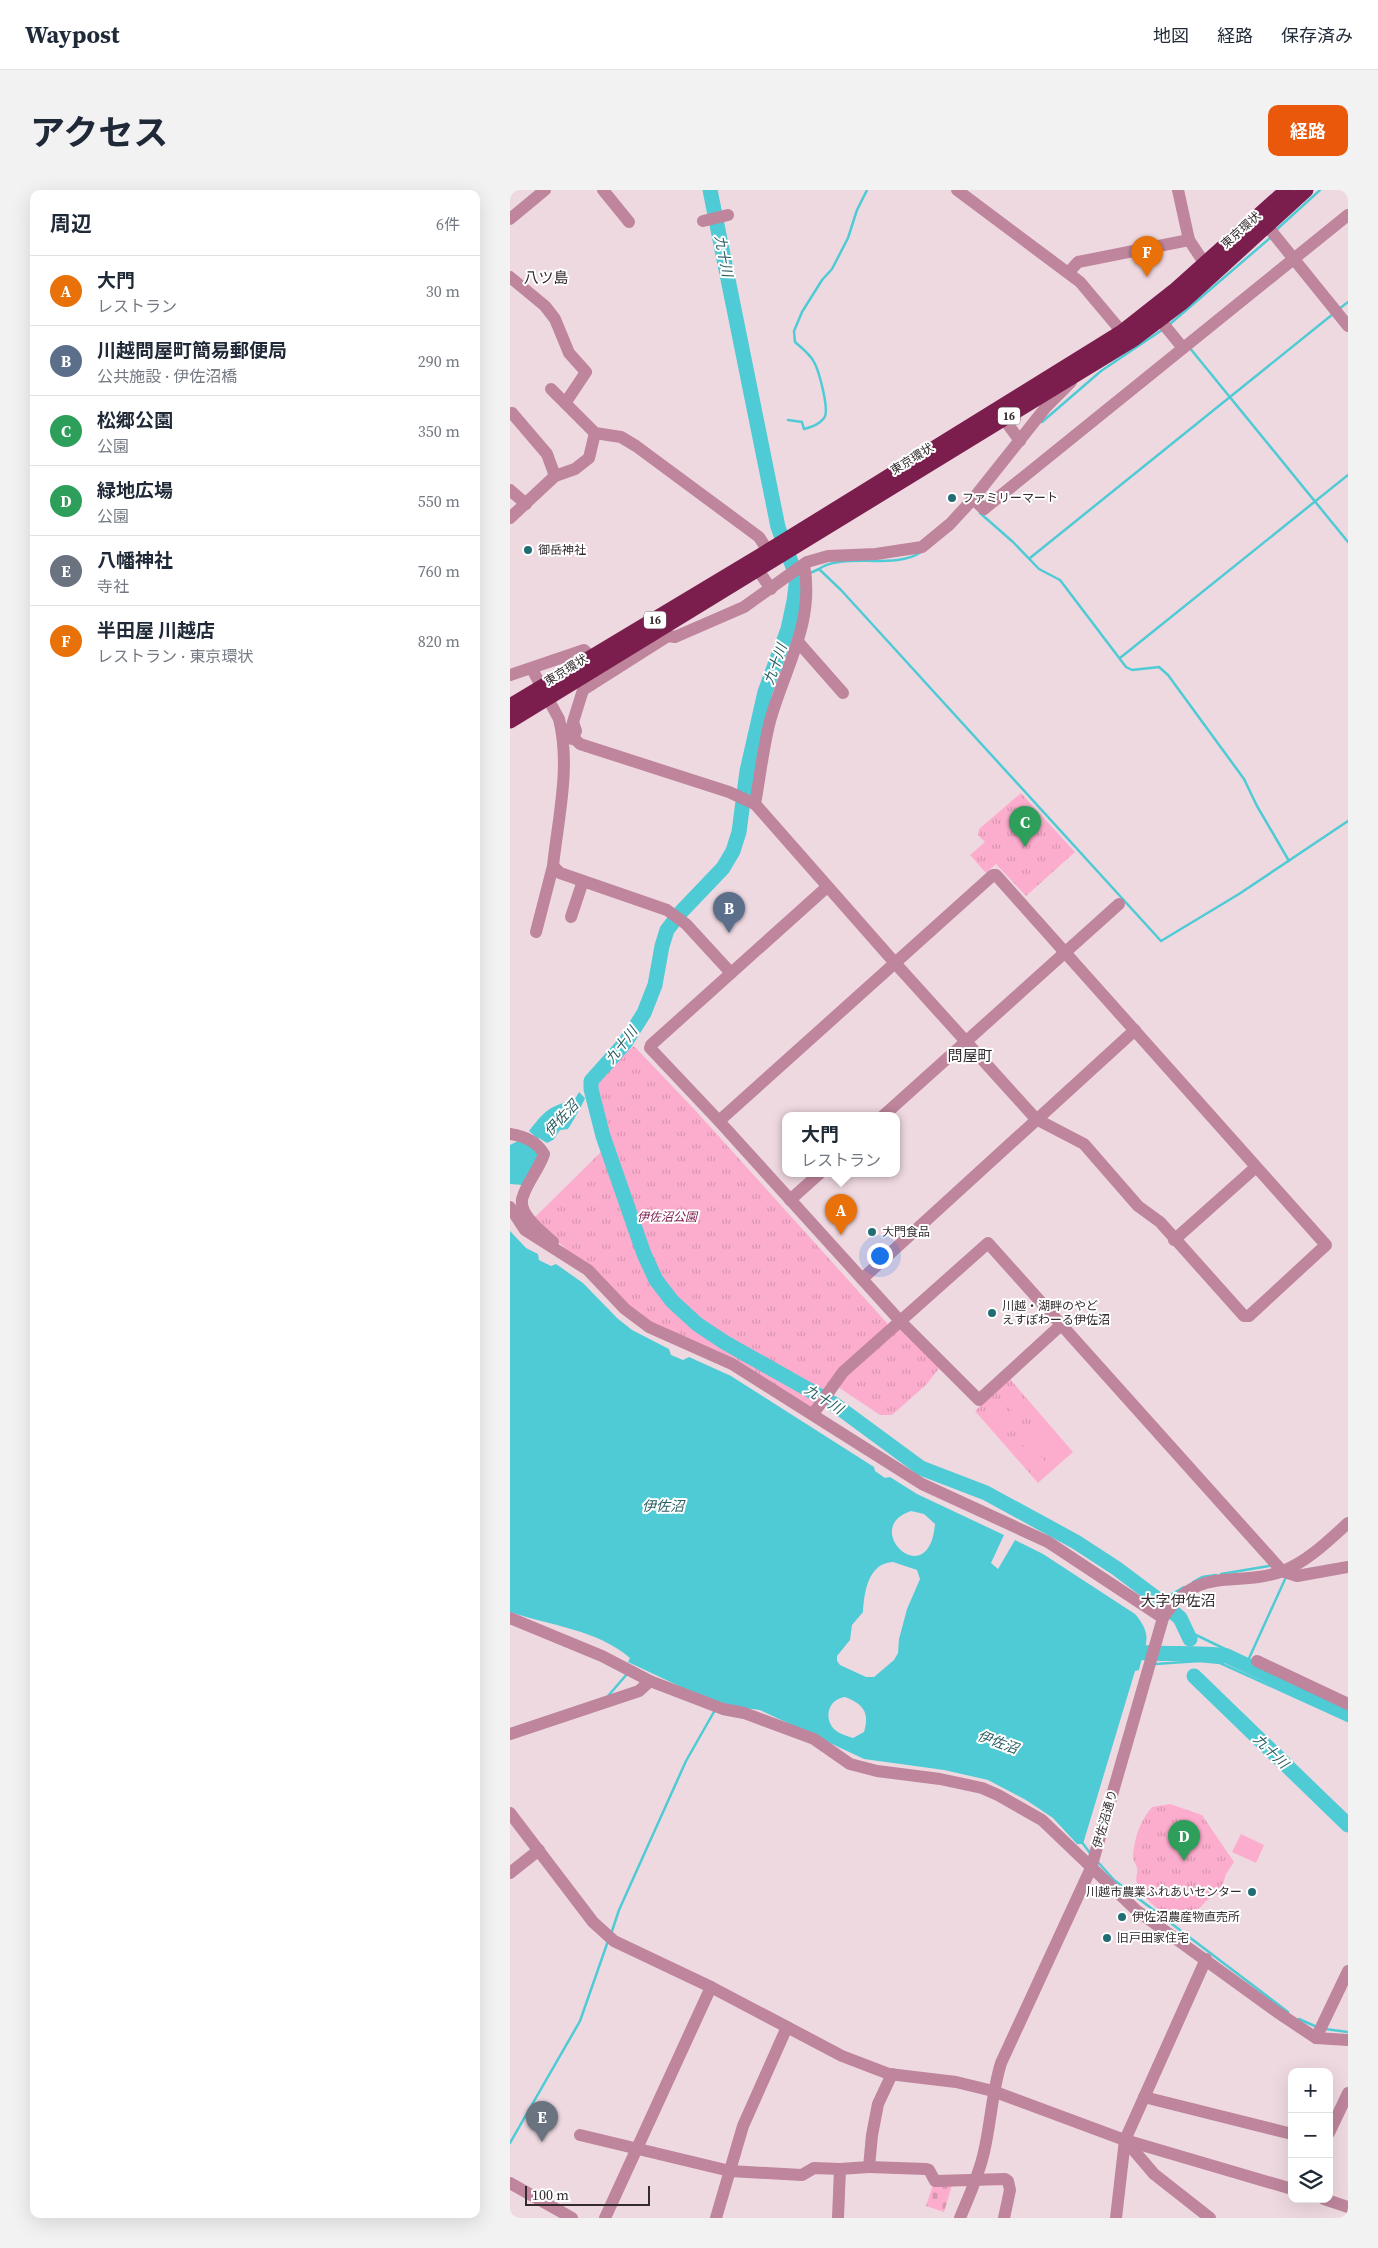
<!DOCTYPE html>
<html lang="ja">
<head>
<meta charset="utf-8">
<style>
	body { margin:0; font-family:"Source Serif 4","Noto Sans JP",serif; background:#f2f2f3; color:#1f2937 }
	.controls { position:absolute; right:15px; bottom:15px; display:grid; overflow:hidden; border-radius:10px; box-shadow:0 5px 20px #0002 }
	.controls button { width:45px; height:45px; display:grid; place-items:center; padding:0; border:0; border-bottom:1px solid #e0e1e3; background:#fff; color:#1f2937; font:25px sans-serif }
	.scale { position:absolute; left:15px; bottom:12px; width:125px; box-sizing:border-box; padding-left:5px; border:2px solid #332b2e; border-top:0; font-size:14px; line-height:18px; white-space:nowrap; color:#332b2e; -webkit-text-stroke:4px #fff; paint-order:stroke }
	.you { position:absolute; left:369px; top:1065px; width:18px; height:18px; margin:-12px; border:4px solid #fff; border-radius:50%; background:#1a73e8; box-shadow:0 0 0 8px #1a73e833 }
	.badge { display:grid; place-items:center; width:32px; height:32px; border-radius:50%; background:#ea580c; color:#fff; font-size:16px; font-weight:700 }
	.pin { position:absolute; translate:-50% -41px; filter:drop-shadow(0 1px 2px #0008) }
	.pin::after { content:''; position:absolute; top:26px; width:18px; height:15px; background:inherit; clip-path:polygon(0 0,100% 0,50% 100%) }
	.popup { position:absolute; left:272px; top:922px; width:118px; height:65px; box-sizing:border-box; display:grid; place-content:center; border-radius:10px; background:#fff; filter:drop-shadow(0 1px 4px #0005); font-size:16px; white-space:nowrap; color:#747a83 }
	.popup b { font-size:19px; color:#1f2937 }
	.popup::after { content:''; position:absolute; left:50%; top:100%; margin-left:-10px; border:10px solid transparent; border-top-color:#fff }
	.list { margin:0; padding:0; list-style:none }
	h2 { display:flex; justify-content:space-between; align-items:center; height:65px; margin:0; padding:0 20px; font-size:21px }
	h2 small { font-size:16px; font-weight:400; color:#747a83 }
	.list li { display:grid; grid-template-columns:32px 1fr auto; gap:15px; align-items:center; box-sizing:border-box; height:70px; padding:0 20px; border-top:1px solid #e0e1e3 }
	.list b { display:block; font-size:19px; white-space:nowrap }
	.list p { margin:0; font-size:16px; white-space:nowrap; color:#747a83 }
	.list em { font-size:16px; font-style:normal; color:#747a83 }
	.icon { flex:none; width:28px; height:28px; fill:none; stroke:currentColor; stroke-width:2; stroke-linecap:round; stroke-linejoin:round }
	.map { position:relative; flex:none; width:838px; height:2028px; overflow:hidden; border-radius:10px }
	header { display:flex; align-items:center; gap:30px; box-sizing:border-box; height:70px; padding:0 25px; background:#fff; border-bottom:1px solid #e0e1e3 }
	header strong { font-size:24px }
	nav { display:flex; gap:28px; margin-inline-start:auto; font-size:18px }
	.intro { display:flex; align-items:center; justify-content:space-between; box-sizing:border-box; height:120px; padding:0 30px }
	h1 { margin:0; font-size:35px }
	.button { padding:12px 22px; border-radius:10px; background:#ea580c; color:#fff; font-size:18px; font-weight:700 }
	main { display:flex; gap:30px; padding:0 30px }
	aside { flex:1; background:#fff; border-radius:10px; box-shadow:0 5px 20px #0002 }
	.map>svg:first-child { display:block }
	.grass { fill:url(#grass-tufts) }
	.cemetery { fill:url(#cemetery-stones) }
	.pitch { fill:#fcadcd }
	.water { fill:#4fcbd5; fill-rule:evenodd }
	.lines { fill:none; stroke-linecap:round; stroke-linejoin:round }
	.stream { stroke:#4fcbd5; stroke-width:2.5 }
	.river { stroke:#4fcbd5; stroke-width:15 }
	.minor { stroke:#be859c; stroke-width:12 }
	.highway { stroke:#7b1e4e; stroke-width:15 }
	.poi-dot { fill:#226d73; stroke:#fff; stroke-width:2 }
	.labels { text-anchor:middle; stroke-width:4; stroke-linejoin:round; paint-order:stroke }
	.shield { fill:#fff; stroke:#706b6d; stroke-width:1 }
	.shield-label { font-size:11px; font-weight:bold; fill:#332b2e }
	.street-label { font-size:12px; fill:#332b2e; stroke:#fff }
	.poi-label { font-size:12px; fill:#332b2e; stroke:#fff; text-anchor:start }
	.park-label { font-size:12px; font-style:italic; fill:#771549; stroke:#fff }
	.water-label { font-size:14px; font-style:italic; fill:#2a5e63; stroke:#fff }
	.quarter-label { font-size:15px; fill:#332b2e; stroke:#fff }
</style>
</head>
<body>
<header>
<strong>Waypost</strong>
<nav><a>地図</a><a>経路</a><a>保存済み</a></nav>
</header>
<div class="intro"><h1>アクセス</h1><a class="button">経路</a></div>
<main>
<aside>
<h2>周辺<small>6件</small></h2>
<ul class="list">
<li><span class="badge" style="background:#e8710a">A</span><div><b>大門</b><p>レストラン</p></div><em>30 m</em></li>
<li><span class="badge" style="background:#5c6f8a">B</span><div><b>川越問屋町簡易郵便局</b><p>公共施設 · 伊佐沼橋</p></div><em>290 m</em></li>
<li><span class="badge" style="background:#2e9e5b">C</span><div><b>松郷公園</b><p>公園</p></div><em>350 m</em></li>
<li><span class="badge" style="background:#2e9e5b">D</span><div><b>緑地広場</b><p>公園</p></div><em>550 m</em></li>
<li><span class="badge" style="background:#6b7280">E</span><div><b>八幡神社</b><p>寺社</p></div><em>760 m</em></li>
<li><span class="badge" style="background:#e8710a">F</span><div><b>半田屋 川越店</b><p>レストラン · 東京環状</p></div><em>820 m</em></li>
</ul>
</aside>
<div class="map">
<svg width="838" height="2028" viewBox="0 0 838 2028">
	<defs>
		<pattern id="grass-tufts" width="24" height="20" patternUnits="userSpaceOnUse" patternTransform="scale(1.25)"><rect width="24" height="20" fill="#fcadcd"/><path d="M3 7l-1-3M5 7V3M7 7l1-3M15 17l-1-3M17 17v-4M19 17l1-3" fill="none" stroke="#d895b0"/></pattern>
		<pattern id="cemetery-stones" width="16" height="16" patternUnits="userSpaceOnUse" patternTransform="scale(1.25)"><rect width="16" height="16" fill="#fcadcd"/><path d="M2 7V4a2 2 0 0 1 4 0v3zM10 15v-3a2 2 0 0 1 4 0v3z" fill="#d895b0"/></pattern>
	</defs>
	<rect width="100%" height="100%" fill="#efd9e1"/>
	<g class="grass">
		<polygon points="511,603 565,662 516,706 486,674 476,683 460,665 475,652 468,645 469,639"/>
		<path d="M124,856L185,920L377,1133V1137L302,1219L133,1129L23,1029L98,955C92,934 80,906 90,884Z"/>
		<polygon points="387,1138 394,1138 430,1177 416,1195 382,1225 370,1225 325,1195"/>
		<polygon points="500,1189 563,1262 528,1293 465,1221"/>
		<path d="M660,1614L692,1625L724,1672L716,1684L710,1704C692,1707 689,1727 673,1729C664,1730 655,1724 648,1719C640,1713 630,1703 627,1693C625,1689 628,1683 627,1678C626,1674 623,1671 623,1667C624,1648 630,1631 642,1617Z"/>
	</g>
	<polygon class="cemetery" points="443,1992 434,2022 416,2016 423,1995"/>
	<g class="pitch">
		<polygon points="501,1200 521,1222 511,1231 491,1209"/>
		<polygon points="484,1215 504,1237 494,1246 474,1224"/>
		<polygon points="534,1237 554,1259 544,1268 524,1246"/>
		<polygon points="518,1252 537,1274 527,1283 508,1261"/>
		<polygon points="731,1644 754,1655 746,1673 722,1662"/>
	</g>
	<g class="water">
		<path d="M69,902L75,908C74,912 61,935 58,939L50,940L43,950L37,953L29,948L28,949L19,941C37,918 38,918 65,909Z"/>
		<polygon points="10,950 28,960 29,967 13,995 0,994 0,955"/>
		<path d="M0,1041L16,1058L28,1064L29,1070L41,1076L46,1074L73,1093L107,1128L122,1140L159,1159L161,1165L173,1170L179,1167L221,1186L364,1277L365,1281L375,1288L380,1287L407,1304L494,1345L481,1373L488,1379L505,1350L533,1364L625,1424C644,1446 635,1455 629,1480L625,1481L573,1654H567L543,1628L516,1610L478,1590L434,1580L354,1569L250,1520L225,1517L186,1504L118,1472L120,1468C86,1439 41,1436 0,1422ZM401,1321L414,1324L425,1334C419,1405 349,1338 401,1321ZM383,1372L407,1380L410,1389L397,1419L389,1449L388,1463L384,1470L364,1487H356L330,1475L327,1471V1466L340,1450L342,1435L353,1422C354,1403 358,1373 383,1372ZM335,1507C353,1514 360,1522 354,1542L343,1548C337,1546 330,1544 325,1540C313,1529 318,1509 335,1507Z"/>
	</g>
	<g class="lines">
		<g class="stream">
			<polyline points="765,41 810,0"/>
			<polyline points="829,119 838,112"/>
			<polyline points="660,134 760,48"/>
			<polyline points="679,157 838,352"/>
			<path d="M278,230L292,232L294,239C301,237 309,235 314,228C320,221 309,181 304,172C300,164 293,159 285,152L284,141L292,122L312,90L322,79L338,48L347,20L357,0"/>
			<polyline points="532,232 591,181 652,140"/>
			<polyline points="470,323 503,352 529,379 550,390 616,477 622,480 649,477 658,485 734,589 747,616 779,671"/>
			<polyline points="520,368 823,124"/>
			<path d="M309,379C332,362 386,380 411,362"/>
			<polyline points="298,384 309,379 331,400 651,751 729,704 838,631"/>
			<polyline points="610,468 838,285"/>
			<polyline points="711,1384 759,1376"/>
			<polyline points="683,1392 692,1387 706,1385"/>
			<polyline points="650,1411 674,1397"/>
			<polyline points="670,1428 684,1444 742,1472"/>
			<polyline points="645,1474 690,1471 710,1473 838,1531"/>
			<polyline points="736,1475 776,1387"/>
			<polyline points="98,1506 117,1484"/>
			<polyline points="571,1651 580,1663"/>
			<polyline points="587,1671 604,1690 778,1822"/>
			<polyline points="101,1744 109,1720 176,1571 205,1520"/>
			<polyline points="789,1829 807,1837"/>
			<polyline points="815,1839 838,1842"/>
			<polyline points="0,1953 70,1831 98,1751"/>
		</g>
		<g class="river">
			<polyline points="200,0 268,337 287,388 284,411 278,439 255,502 237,581 229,642 223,661 213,678 171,722 157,740 152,756 145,795 134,823 115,853 81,891 81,899 93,946 134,1064 146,1090 162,1111 187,1134 214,1152 324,1214 411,1278 476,1303 566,1352 606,1378 650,1411 670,1428 680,1449"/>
			<path d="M616,1461C650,1466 683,1461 717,1466L838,1523"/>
			<polyline points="684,1486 838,1635"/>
		</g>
		<g class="minor">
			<polyline points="93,0 119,32"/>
			<polyline points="447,0 570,92 612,142"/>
			<polyline points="668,0 679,50 699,80"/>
			<polyline points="0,29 35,0"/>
			<polyline points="193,31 218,25"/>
			<polyline points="758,37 838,136"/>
			<polyline points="559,82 568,72 679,50"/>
			<polyline points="0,87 35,116 45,129 59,163 76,182 56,212"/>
			<polyline points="650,130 673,158"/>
			<polyline points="41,199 85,243 111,247 126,256 249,347 258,361"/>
			<polyline points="2,223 37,264 45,286"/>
			<polyline points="494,229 510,251"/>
			<polyline points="0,300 16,314"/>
			<polyline points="463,309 536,217 561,192"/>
			<polyline points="0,328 45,286 65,279 79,268 85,243"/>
			<polyline points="248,380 261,399"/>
			<polyline points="289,453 333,503"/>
			<path d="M22,479L49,529C61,577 48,628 43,676L50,683L157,720L176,734L221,783"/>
			<polyline points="0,485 74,460 82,468"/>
			<polyline points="52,537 70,554 219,602 245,614 385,773 526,929 574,954 628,1016 650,1032 734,1126 739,1126 816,1055 486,685 483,685 209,931"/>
			<polyline points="62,549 66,541 63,532 73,500 158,446 165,447 234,417 297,372 318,366 366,364 412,357 440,334 463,309 474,319 838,25"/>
			<path d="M245,614C250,587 253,558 260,531C275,477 305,432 294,375"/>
			<polyline points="317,697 141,855 140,858 209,931 391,1132 469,1210 551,1135"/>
			<polyline points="61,727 73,691"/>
			<polyline points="26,742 43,676"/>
			<polyline points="373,926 609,714"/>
			<path d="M0,944C14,946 27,952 34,964C29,979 18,991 13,1006C6,1023 32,1042 43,1052"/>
			<polyline points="280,1010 309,984"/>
			<polyline points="0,1017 15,1040 78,1080 115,1119 139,1137 222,1174 412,1294 538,1352 653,1428"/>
			<polyline points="664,1050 746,977"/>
			<polyline points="352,1089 625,840"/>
			<polyline points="303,1224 333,1182 478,1053 772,1381 787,1386 838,1377"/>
			<polyline points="0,1428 92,1466 140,1491 213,1519 234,1523 304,1549 340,1574 367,1581 430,1589 472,1598 488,1605 532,1630 626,1720 767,1822 806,1848 838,1850"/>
			<polyline points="747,1471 838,1514"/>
			<polyline points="0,1544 129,1501 140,1491"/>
			<polyline points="0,1623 83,1732 104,1751 201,1797 332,1866 379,1884 446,1892 483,1901 615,1950 782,1999"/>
			<polyline points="0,1683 29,1660"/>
			<polyline points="806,1848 838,1781"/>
			<polyline points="634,1907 782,1944"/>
			<polyline points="819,1943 838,1903"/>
			<polyline points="70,1945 220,1981 292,1985 304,1978 330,1979"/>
			<polyline points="615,1950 644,1984 700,2028"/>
			<polyline points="359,1977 416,1979 419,1980 425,1991 495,1989 498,1991 500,2000 494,2028"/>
			<polyline points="0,1993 62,2028"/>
			<polyline points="814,2009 838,2017"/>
			<polyline points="95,2028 201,1797"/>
			<polyline points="206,2028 233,1936 277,1837"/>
			<polyline points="328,2028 330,1979 359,1977 362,1945 368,1914 382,1884"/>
			<path d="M450,2028C459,2006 469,1985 474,1962C481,1932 482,1902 491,1873L581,1678L653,1428C688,1373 724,1399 773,1381C798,1371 818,1351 838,1333"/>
			<polyline points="606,2028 615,1950 696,1769"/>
		</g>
		<g class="highway">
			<polyline points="0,516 258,361 612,142 664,101 777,0"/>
			<polyline points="0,531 624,149 673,112 796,0"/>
		</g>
	</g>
	<g class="poi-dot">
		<circle cx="442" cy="308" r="5"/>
		<circle cx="18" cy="360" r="5"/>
		<circle cx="362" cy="1042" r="5"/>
		<circle cx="482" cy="1123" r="5"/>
		<circle cx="742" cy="1702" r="5"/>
		<circle cx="612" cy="1727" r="5"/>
		<circle cx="597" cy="1748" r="5"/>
	</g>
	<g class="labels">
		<g class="shield">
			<rect x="488" y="217.5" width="22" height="17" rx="4"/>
			<rect x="134" y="421.5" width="22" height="17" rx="4"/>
		</g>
		<g class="shield-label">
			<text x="499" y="230">16</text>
			<text x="145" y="434">16</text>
		</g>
		<g class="street-label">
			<text transform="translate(731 40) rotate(-42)" y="4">東京環状</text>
			<text transform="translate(402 269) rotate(-32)" y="4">東京環状</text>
			<text transform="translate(56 480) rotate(-32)" y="4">東京環状</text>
			<text transform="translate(595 1629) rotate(-74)" y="4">伊佐沼通り</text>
		</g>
		<g class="poi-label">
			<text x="452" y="312">ファミリーマート</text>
			<text x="28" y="364">御岳神社</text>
			<text x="372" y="1046">大門食品</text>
			<text x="492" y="1120">川越・湖畔のやど<tspan x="492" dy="14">えすぽわーる伊佐沼</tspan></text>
			<text x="732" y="1706" text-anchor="end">川越市農業ふれあいセンター</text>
			<text x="622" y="1731">伊佐沼農産物直売所</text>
			<text x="607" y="1752">旧戸田家住宅</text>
		</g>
		<g class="park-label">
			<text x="157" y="1031">伊佐沼公園</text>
		</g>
		<g class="water-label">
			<text transform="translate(214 66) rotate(79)" y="5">九十川</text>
			<text transform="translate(265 474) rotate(-70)" y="5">九十川</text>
			<text transform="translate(111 855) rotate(-52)" y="5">九十川</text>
			<text transform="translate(51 928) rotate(-47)" y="5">伊佐沼</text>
			<text transform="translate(314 1209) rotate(32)" y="5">九十川</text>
			<text x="153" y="1321">伊佐沼</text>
			<text transform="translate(488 1552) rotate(20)" y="5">伊佐沼</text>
			<text transform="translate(761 1561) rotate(44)" y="5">九十川</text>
		</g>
		<g class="quarter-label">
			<text x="36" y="93">八ツ島</text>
			<text x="460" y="871">問屋町</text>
			<text x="668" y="1416">大字伊佐沼</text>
		</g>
	</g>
</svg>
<div class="controls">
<button>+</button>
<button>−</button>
<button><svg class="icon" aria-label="layers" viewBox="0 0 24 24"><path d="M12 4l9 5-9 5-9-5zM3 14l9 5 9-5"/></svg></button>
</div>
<div class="scale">100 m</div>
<div class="you"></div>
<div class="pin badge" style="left:331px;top:1045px;background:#e8710a">A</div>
<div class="popup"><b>大門</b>レストラン</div>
<div class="pin badge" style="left:219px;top:743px;background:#5c6f8a">B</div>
<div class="pin badge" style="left:515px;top:657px;background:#2e9e5b">C</div>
<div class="pin badge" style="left:674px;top:1671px;background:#2e9e5b">D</div>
<div class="pin badge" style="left:32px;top:1952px;background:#6b7280">E</div>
<div class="pin badge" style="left:637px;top:87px;background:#e8710a">F</div>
</div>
</main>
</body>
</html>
